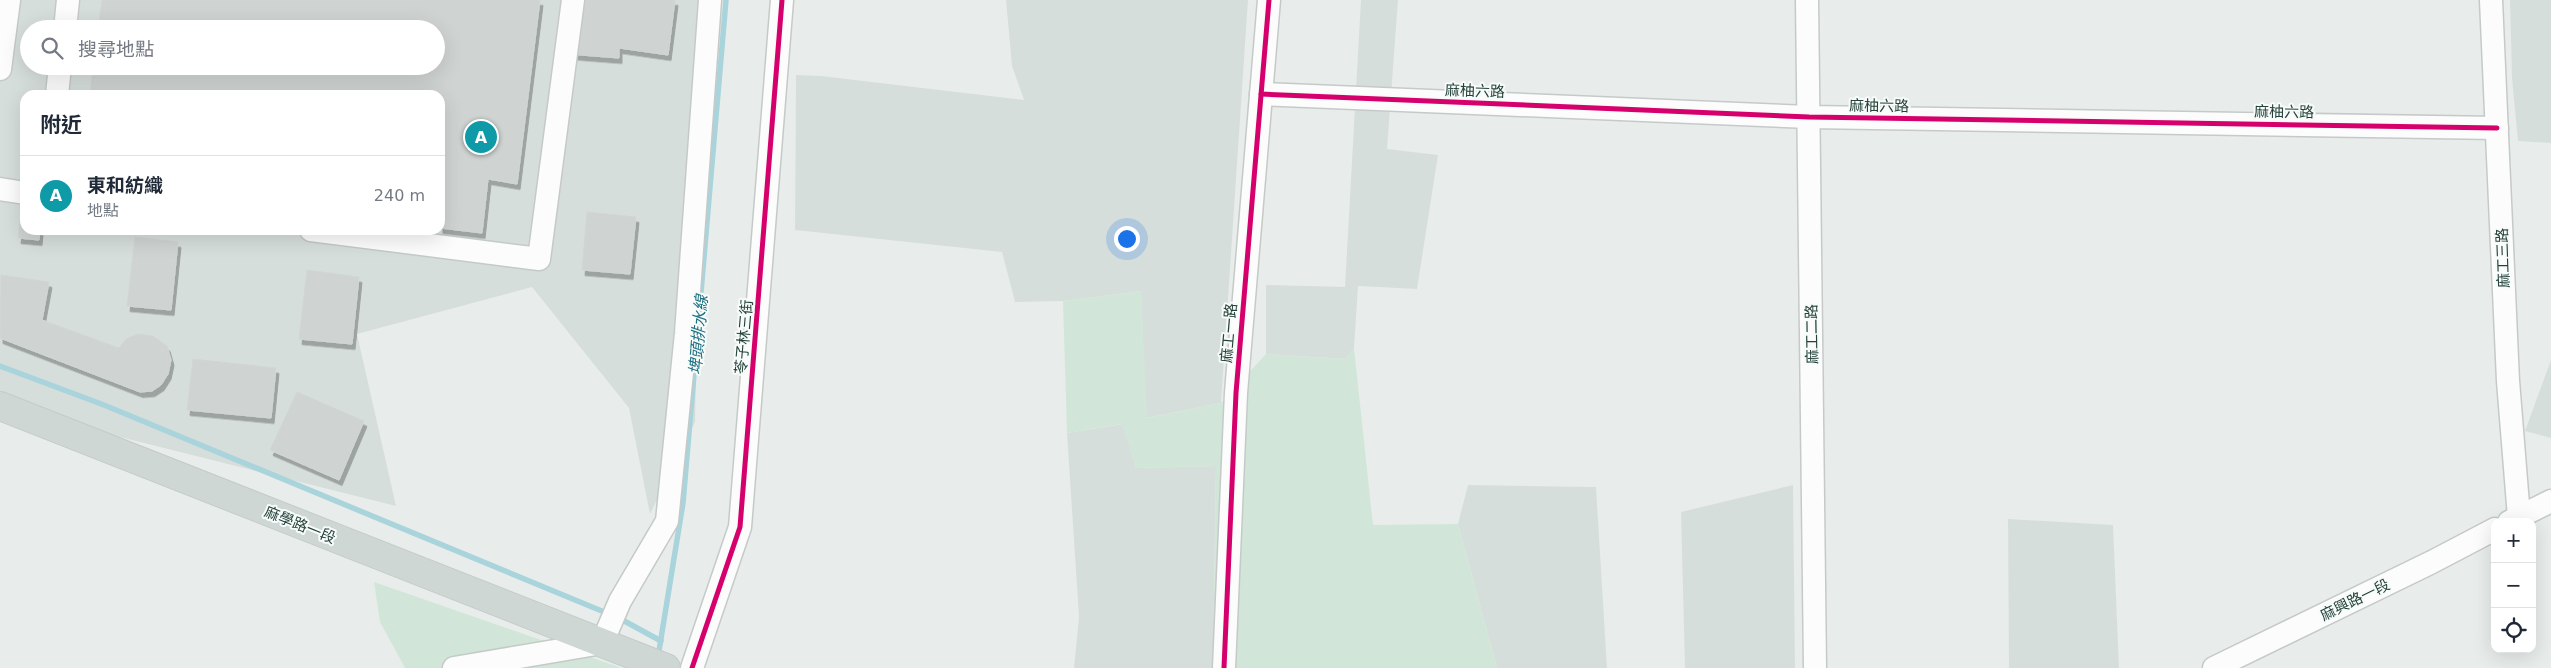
<!DOCTYPE html>
<html lang="zh-TW">
<head>
<meta charset="utf-8">
<style>
	body { margin:0; font-family:"DejaVu Sans","Noto Sans TC",sans-serif; background:#f2f2f3; color:#1f2937 }
	.controls { position:absolute; right:15px; bottom:15px; display:grid; overflow:hidden; border-radius:10px; box-shadow:0 5px 20px #0002 }
	.controls button { width:45px; height:45px; display:grid; place-items:center; padding:0; border:0; border-bottom:1px solid #e0e1e3; background:#fff; color:#1f2937; font:25px sans-serif }
	.you { position:absolute; left:1126px; top:238px; width:18px; height:18px; margin:-12px; border:4px solid #fff; border-radius:50%; background:#1a73e8; box-shadow:0 0 0 8px #1a73e833 }
	.badge { display:grid; place-items:center; width:32px; height:32px; border-radius:50%; background:#697e78; color:#fff; font-size:16px; font-weight:700 }
	.pin { position:absolute; translate:-50% -50%; border:2px solid #fff; box-shadow:0 1px 5px #0006 }
	.list { margin:0; padding:0; list-style:none }
	h2 { display:flex; justify-content:space-between; align-items:center; height:65px; margin:0; padding:0 20px; font-size:21px }
	h2 small { font-size:16px; font-weight:400; color:#747a83 }
	.list li { display:grid; grid-template-columns:32px 1fr auto; gap:15px; align-items:center; box-sizing:border-box; height:80px; padding:0 20px; border-top:1px solid #e0e1e3 }
	.list b { display:block; font-size:19px; white-space:nowrap }
	.list p { margin:0; font-size:16px; white-space:nowrap; color:#747a83 }
	.list em { font-size:16px; font-style:normal; color:#747a83 }
	.icon { flex:none; width:28px; height:28px; fill:none; stroke:currentColor; stroke-width:2; stroke-linecap:round; stroke-linejoin:round }
	.map { position:relative; flex:none; width:2551px; height:668px; overflow:hidden }
	.search { position:absolute; background:#fff; box-shadow:0 5px 20px #0002; left:20px; top:20px; width:425px; height:55px; display:flex; align-items:center; gap:12px; box-sizing:border-box; padding:0 18px; border-radius:28px; color:#747a83; font-size:19px }
	.panel { position:absolute; background:#fff; box-shadow:0 5px 20px #0002; left:20px; top:90px; width:425px; height:145px; border-radius:15px }
	.map>svg:first-child { display:block }
	.built { fill:#d6dedb; fill-rule:evenodd }
	.green { fill:#d1e6d8 }
	.lines { fill:none; stroke-linecap:round; stroke-linejoin:round }
	.stream { stroke:#a9d4db; stroke-width:5.5 }
	.building { fill:#cfd4d2; stroke:#d1d6d4; filter:url(#shadow) }
	.minor-casing { stroke:#c5cac8; stroke-width:25 }
	.major-casing { stroke:#c3ccc9; stroke-width:30 }
	.minor { stroke:#fcfcfc; stroke-width:22 }
	.major { stroke:#cfd7d5; stroke-width:28 }
	.cycleway-casing { stroke:#f7fbf9; stroke-width:8 }
	.cycleway { stroke:#d6006c; stroke-width:5 }
	.labels { text-anchor:middle; stroke-width:4; stroke-linejoin:round; paint-order:stroke }
	.street-label { font-size:15px; fill:#24423a; stroke:#f7fbf9 }
	.water-label { font-size:16px; font-style:italic; fill:#1c6f80; stroke:#f7fbf9 }
</style>
</head>
<body>
<div class="map">
<svg width="2551" height="668" viewBox="0 0 2551 668">
	<defs>
		<filter id="shadow"><feDropShadow dx="3" dy="5.5" stdDeviation="0" flood-color="#0004"/></filter>
	</defs>
	<rect width="100%" height="100%" fill="#e8edeb"/>
	<g class="built">
		<path d="M0,0H706L703,36L695,422L650,514L629,408L532,287L357,334L396,506L0,407ZM29,29H436V66H29ZM25,95H440V230H25Z"/>
		<polygon points="1006,0 1248,0 1221,403 1146,418 1141,291 1063,301 1015,302 1002,252 795,230 796,75 821,76 1024,100 1012,66"/>
		<polygon points="1361,0 1398,0 1387,149 1438,155 1417,289 1358,286 1354,348 1345,359 1266,354 1266,285 1345,287"/>
		<polygon points="2510,0 2551,0 2551,143 2518,141 2512,78"/>
		<polygon points="2551,360 2551,438 2525,431"/>
		<polygon points="1123,424 1136,468 1216,466 1213,668 1074,668 1079,617 1067,433"/>
		<polygon points="1468,485 1596,487 1607,668 1497,668 1458,524"/>
		<polygon points="1793,485 1795,668 1685,668 1681,512"/>
		<polygon points="2008,519 2113,525 2119,668 2009,668"/>
	</g>
	<g class="green">
		<polygon points="1141,291 1147,418 1221,403 1266,354 1345,359 1354,348 1373,525 1458,524 1497,668 1213,668 1216,466 1136,468 1122,424 1067,433 1063,301"/>
		<polygon points="374,582 619,667 619,668 405,668 380,622"/>
	</g>
	<g class="lines">
		<g class="stream">
			<polyline points="0,366 104,405 609,614"/>
			<polyline points="617,617 661,641"/>
			<polyline points="658,657 683,503 726,0"/>
		</g>
	</g>
	<g class="building">
		<polygon points="102,0 540,0 517,184 488,179 482,233 440,228 440,95 90,95 93,66 436,66 436,29 98,29"/>
		<polygon points="576,0 675,0 668,55 619,48 619,58 568,54"/>
		<polygon points="22,206 25,206 25,230 40,230 39,240 18,238"/>
		<polygon points="587,212 636,217 630,274 582,270"/>
		<polygon points="135,237 178,242 171,310 127,306"/>
		<polygon points="307,270 359,277 352,344 299,339"/>
		<polygon points="1,275 49,282 42,320 119,348 126,339 138,334 153,336 167,346 171,360 168,374 161,385 152,391 140,392 0,338"/>
		<polygon points="193,359 276,368 271,418 187,410"/>
		<polygon points="297,392 364,421 339,480 270,450"/>
	</g>
	<g class="lines">
		<defs>
			<g id="minor">
				<polyline points="1807,0 1815,668"/>
				<polyline points="2491,0 2508,381 2519,517"/>
				<polyline points="65,29 68,0"/>
				<polyline points="0,69 9,0"/>
				<polyline points="1261,94 1809,117 2497,128"/>
				<polyline points="57,95 60,66"/>
				<polyline points="0,189 25,193"/>
				<polyline points="311,230 539,259 573,0"/>
				<polyline points="2509,522 2551,501"/>
				<polyline points="454,668 602,643 620,601 667,521 686,333 710,0"/>
				<polyline points="692,668 740,527 782,0"/>
				<polyline points="1224,668 1236,393 1269,0"/>
				<polyline points="2214,668 2432,562 2495,529"/>
			</g>
			<polyline id="major" points="0,406 666,668"/>
		</defs>
		<use href="#minor" class="minor-casing"/>
		<use href="#major" class="major-casing"/>
		<use href="#minor" class="minor"/>
		<use href="#major" class="major"/>
		<defs>
			<g id="cycleway">
				<polyline points="1261,94 1809,117 2497,128"/>
				<polyline points="692,668 740,527 782,0"/>
				<polyline points="1224,668 1236,393 1269,0"/>
			</g>
		</defs>
		<use href="#cycleway" class="cycleway-casing"/>
		<use href="#cycleway" class="cycleway"/>
	</g>
	<g class="labels">
		<g class="street-label">
			<text transform="translate(1475 91) rotate(2)" y="5">麻柚六路</text>
			<text transform="translate(1879 106) rotate(1)" y="5">麻柚六路</text>
			<text transform="translate(2284 112) rotate(1)" y="5">麻柚六路</text>
			<text transform="translate(2503 258) rotate(-92)" y="5">麻工三路</text>
			<text transform="translate(1229 333) rotate(-85)" y="5">麻工一路</text>
			<text transform="translate(1812 334) rotate(-91)" y="5">麻工二路</text>
			<text transform="translate(744 337) rotate(-85)" y="5">苓子林三街</text>
			<text transform="translate(300 525) rotate(22)" y="5">麻學路一段</text>
			<text transform="translate(2355 600) rotate(-26)" y="5">麻興路一段</text>
		</g>
		<g class="water-label">
			<text transform="translate(698 335) rotate(-85)" y="6">埤頭排水線</text>
		</g>
	</g>
</svg>
<div class="controls">
<button>+</button>
<button>−</button>
<button><svg class="icon" aria-label="locate" viewBox="0 0 24 24"><circle cx="12" cy="12" r="6"/><path d="M12 2v4M12 18v4M2 12h4M18 12h4"/></svg></button>
</div>
<div class="you"></div>
<div class="pin badge" style="left:481px;top:137px;background:#0f9aa8">A</div>
<div class="search"><svg class="icon" aria-label="search" viewBox="0 0 24 24"><circle cx="10" cy="10" r="6"/><path d="M15 15l6 6"/></svg>搜尋地點</div>
<section class="panel">
<h2>附近<small></small></h2>
<ul class="list">
<li><span class="badge" style="background:#0f9aa8">A</span><div><b>東和紡織</b><p>地點</p></div><em>240 m</em></li>
</ul>
</section>
</div>
</body>
</html>
